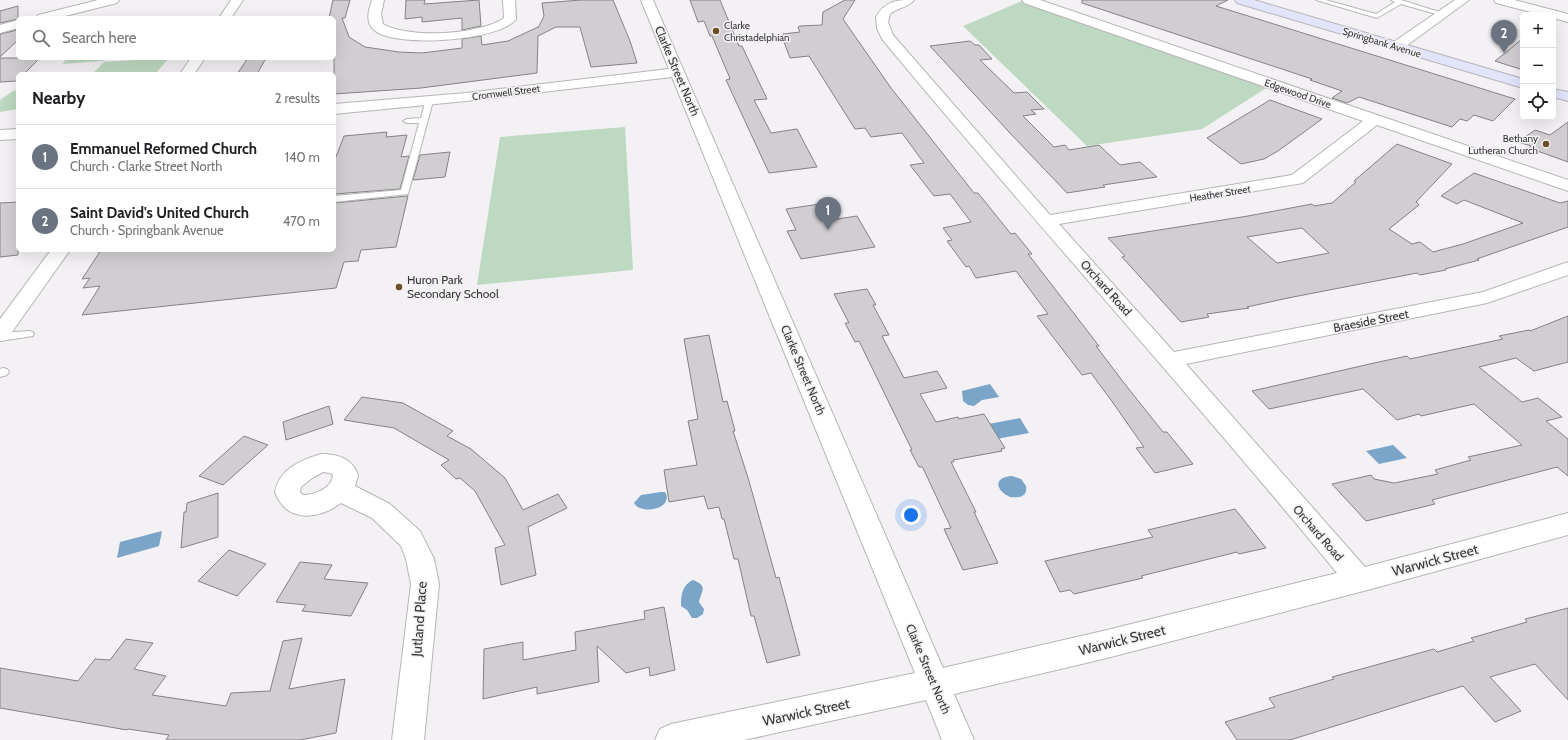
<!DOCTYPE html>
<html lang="en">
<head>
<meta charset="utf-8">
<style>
	body { margin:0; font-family:Cabin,sans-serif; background:#f2f2f2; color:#202124 }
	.controls { position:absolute; right:12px; top:12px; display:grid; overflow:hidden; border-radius:6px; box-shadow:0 4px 16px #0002 }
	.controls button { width:36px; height:36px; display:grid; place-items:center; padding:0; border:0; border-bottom:1px solid #e0e0e0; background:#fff; color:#202124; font:20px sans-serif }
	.you { position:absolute; left:911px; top:515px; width:14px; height:14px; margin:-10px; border:3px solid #fff; border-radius:50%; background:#1a73e8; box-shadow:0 0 0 6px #1a73e833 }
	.badge { display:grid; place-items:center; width:26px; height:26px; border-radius:50%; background:#ea580c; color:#fff; font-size:13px; font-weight:700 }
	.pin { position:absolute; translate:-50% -33px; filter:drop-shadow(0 1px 2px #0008) }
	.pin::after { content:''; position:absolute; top:21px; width:14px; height:12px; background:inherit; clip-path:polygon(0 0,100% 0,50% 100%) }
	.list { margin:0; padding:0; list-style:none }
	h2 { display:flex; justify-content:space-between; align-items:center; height:52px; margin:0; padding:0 16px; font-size:17px }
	h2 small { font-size:13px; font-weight:400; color:#757577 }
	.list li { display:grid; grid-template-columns:26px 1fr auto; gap:12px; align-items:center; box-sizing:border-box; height:64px; padding:0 16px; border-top:1px solid #e0e0e0 }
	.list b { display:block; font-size:15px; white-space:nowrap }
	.list p { margin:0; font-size:13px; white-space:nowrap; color:#757577 }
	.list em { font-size:13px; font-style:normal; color:#757577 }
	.icon { flex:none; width:22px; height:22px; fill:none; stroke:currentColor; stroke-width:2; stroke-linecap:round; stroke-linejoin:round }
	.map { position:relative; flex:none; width:1568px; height:740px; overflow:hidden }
	.search { position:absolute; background:#fff; box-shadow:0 4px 16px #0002; left:16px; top:16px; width:320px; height:44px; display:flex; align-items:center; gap:10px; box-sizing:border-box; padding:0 14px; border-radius:6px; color:#757577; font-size:15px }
	.panel { position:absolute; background:#fff; box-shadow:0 4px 16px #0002; left:16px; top:72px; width:320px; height:180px; border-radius:6px }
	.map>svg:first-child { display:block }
	.green { fill:#bdd9c1 }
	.water { fill:#7aa4c8 }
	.building { fill:#d1ced2; stroke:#858285; fill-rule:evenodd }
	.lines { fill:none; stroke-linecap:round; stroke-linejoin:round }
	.service-casing { stroke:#b7b4b7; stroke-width:2 }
	.minor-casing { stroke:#b7b4b7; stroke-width:2 }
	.secondary-casing { stroke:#b7b4b7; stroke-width:2 }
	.service { fill:#fff; fill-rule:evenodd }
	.minor { fill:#fff; fill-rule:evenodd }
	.secondary { fill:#e1e4fa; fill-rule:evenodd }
	.poi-dot { fill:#6e4f25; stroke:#f4f1f5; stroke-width:1.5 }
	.labels { text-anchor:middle; stroke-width:3; stroke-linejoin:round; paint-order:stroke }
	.far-poi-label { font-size:10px; fill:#383738; stroke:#f4f1f5; text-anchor:start }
	.far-street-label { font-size:10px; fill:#383738; stroke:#f4f1f5 }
	.street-label { font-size:12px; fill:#383738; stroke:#f4f1f5 }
	.poi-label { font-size:12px; fill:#383738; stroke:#f4f1f5; text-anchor:start }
	.near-street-label { font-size:14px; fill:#383738; stroke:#f4f1f5 }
</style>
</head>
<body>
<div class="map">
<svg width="1568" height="740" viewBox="0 0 1568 740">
	<rect width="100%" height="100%" fill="#f4f1f5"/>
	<g class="green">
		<polygon points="1022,1 1268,87 1202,129 1087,146 963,26"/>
		<polygon points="68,58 106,58 103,61 62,64"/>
		<polygon points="169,58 155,74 92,74 104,62"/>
		<polygon points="18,90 18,109 0,112 0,100 13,91"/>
		<polygon points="625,127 633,270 477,285 500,137"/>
	</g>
	<g class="water">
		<polygon points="990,384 999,397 982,400 974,406 968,405 963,401 962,391"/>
		<polygon points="1020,418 1029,433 991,440 983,425"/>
		<polygon points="1393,445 1407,458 1379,464 1366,451"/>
		<path d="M1012,476L1021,479L1026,486C1028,497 1018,498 1010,497C995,490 993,477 1012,476Z"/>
		<path d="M661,492H665C675,508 641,516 634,503L641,495Z"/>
		<polygon points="162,531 159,546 117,558 120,542"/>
		<path d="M693,580C708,586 702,590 699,602L704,609L703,614L697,618H692L687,610L681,606C681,595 682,585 693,580Z"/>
	</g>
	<g class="building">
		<polygon points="333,0 350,0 345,18 342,18 349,37 365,47 399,52 422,53 462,48 462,39 481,36 482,45 508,41 538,27 538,28 544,16 542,3 581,0 613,0 630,41 637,63 591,67 580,27 556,27 538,36 537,73 421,88 334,94 334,18 329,18"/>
		<polygon points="406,0 425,0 424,4 479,0 481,26 462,30 462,18 422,22 422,17 405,19"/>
		<polygon points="690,0 720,0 739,46 742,46 767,99 754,100 771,133 797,129 817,167 769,173 726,80 730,79 729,76 712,36 710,36 704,21 698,22"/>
		<polygon points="845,0 855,0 843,19 891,88 974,193 978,193 1011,234 1015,233 1032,254 1028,254 1099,346 1096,346 1124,383 1163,432 1167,432 1193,464 1155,473 1136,448 1144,447 1111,400 1091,373 1082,375 1037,316 1048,314 1016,271 976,278 969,266 966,267 947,241 952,240 943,228 971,222 950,194 934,196 910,165 924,163 902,133 871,137 865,128 855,129 809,56 790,58 784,42 787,42 783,34 800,32 798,27 800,26 822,25 823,12"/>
		<polygon points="1082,0 1228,0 1216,6 1515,99 1493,121 1474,115 1467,121 1460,119 1452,127 1359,97 1347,103 1332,98 1342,91 1310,80 1312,79 1082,3"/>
		<polygon points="18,6 18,19 0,23 0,11"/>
		<polygon points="18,30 18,40 0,57 0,34"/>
		<polygon points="1523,38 1523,70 1495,61 1510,49"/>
		<polygon points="970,41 975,45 979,45 992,59 980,60 1014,93 1027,92 1044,109 1031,110 1036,114 1023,116 1054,147 1065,145 1069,150 1099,145 1120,165 1140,162 1157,177 1103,185 1105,187 1067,193 1008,131 930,46"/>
		<polygon points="0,58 40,58 24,74 18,74 17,81 0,82"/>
		<polygon points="248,58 266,58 257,74 237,74"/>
		<polygon points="1270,100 1322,119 1278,151 1264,159 1241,164 1207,138"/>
		<polygon points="1568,122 1568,162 1529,148 1531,146 1518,142 1535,130 1550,135"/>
		<polygon points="387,132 386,137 407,135 401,157 409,156 400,189 334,194 334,157 336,157 344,136"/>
		<path d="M1397,144L1452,164L1416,202L1419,205L1389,229L1412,244L1420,242L1433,252L1463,244L1523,223L1464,200L1457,204L1441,196L1474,173L1560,203L1568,201V227L1477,259L1479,260L1445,269L1446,270L1420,275L1417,273L1288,298L1247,307L1249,308L1207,314L1209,317L1181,322L1122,257L1125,256L1108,238L1248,216L1312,204L1314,206L1332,203L1356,182L1354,181ZM1302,228L1329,253L1277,263L1247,237Z"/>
		<polygon points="450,152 445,177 413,180 420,155"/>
		<polygon points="408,196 396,247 361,250 358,261 344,262 336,288 82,315 100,286 83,288 90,278 82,279 101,250 334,250 334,203"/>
		<polygon points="18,202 18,255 0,257 0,203"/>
		<polygon points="827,203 837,219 857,216 875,247 801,259 787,231 796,230 786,209"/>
		<polygon points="867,289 876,305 873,305 889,335 882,336 904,378 937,371 947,388 920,394 936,422 958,417 959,419 984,414 1005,448 1001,449 1002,451 953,460 954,462 951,462 976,512 974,512 998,563 963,570 944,529 951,528 923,468 922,467 919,467 910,450 912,450 859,341 855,342 845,323 849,323 834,294"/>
		<polygon points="1568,316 1568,362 1534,371 1516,358 1479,367 1522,402 1538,398 1562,417 1546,421 1568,439 1568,476 1557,467 1432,500 1435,504 1366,521 1332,484 1371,475 1374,479 1394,483 1438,474 1435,470 1471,460 1468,457 1522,445 1474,404 1421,416 1419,414 1397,420 1363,389 1269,409 1252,391 1374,363 1407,356 1410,359 1503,339 1499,336 1529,330 1530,331"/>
		<polygon points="709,335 723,402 727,401 735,431 733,431 749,481 776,578 779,577 800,655 767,663 754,616 751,616 738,559 734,559 724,519 722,519 719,507 708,509 704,496 669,502 664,470 697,465 688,421 698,419 684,339"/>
		<polygon points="362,397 403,403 453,431 447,436 471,449 505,478 523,510 558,494 567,508 528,527 536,575 501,585 495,548 505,545 475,491 460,478 456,479 441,465 449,460 394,428 344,420"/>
		<polygon points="329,406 333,424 286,440 283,422"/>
		<polygon points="244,436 268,445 223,485 199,476"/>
		<polygon points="218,493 218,537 181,548 184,512 186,512 187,503"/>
		<polygon points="1235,509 1266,548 1239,554 1237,552 1141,576 1143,578 1074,594 1070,590 1060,592 1045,561 1153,537 1148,530"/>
		<polygon points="229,550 266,564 237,596 198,581"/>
		<polygon points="300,562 332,565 324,579 368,583 351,616 302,611 306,605 276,602"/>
		<polygon points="664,607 675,670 650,676 649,667 626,673 597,646 599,682 537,694 537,687 483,699 484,649 523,642 523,660 576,650 575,632 645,619 644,611"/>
		<polygon points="1568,608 1568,700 1535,664 1490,677 1521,711 1495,722 1463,686 1290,740 1237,740 1225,722 1275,707 1269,698 1334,679 1332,677 1434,649 1437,652 1474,641 1471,638 1527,622 1525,619"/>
		<polygon points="302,638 289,689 345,679 336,733 300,740 166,740 169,735 128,729 127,730 0,708 0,668 78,681 95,659 110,660 126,639 153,643 134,669 166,676 152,695 226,706 231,693 270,691 283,641"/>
	</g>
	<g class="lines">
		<defs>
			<g id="service">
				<polygon points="1316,0 1326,0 1376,14 1395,2 1391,0 1401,0 1446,14 1443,16 1401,4 1377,18"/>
				<polygon points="426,99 429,99 433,101 408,194 334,202 334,196 401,190 419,123 407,123 403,121 407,119 421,118"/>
				<polygon points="29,331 33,332 34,334 33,336 0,341 0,333"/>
				<polygon points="3,368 7,369 9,372 7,375 0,377 0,369"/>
			</g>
			<g id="minor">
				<polygon points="98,0 119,0 117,3 57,18 36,18 38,15"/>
				<polygon points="231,0 243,0 231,18 219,18"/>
				<path d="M372,0H384L381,14L383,24C409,39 480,35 504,18L503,0H515L516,19C501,41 392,49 373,29C365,21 369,9 372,0Z"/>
				<path d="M641,0H653L943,668L1107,630L1337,573C1189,392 1031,219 882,39L877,28L876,17C886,0 897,0 914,0C909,7 897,8 890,14L888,22L893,35L1050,215L1292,175L1363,121L1024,3L1022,0H1040L1568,180V191L1377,125L1303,183L1059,224L1174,352L1483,292L1568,262V275L1487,303L1186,364L1365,567L1568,513V535L1375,588L1107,658L954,694L974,740H942L926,700L744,740H655L660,729L671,724L915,673L672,77L466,101L334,114V104L466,93L669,69Z"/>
				<polygon points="1455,0 1469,0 1402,49 1392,49 1390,46 1392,43"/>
				<polygon points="1494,0 1514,0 1568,14 1568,22 1553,18 1553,15 1542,15 1496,3"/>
				<polygon points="18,20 18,28 0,33 0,25"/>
				<polygon points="191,58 205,58 194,74 180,74"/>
				<polygon points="18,129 18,139 0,140 0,130"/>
				<polygon points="51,250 70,250 7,339 0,341 0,319"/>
				<path d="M321,454C338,454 352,458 358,475L355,486L390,504L420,531L434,559L439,584L424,740H392L411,584L406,559L401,546L372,518L341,503C318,520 286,523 275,492C279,469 301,460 321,454ZM323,472L330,473L333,475C332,488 315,495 303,495L300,492L301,487L312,478Z"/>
			</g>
			<g id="secondary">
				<polygon points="1235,0 1254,0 1523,79 1523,88 1237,3"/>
				<polygon points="1553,89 1568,92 1568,101 1553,97"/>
			</g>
		</defs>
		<use href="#service" class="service-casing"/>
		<use href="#minor" class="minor-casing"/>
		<use href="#secondary" class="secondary-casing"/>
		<use href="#service" class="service"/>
		<use href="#minor" class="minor"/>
		<use href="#secondary" class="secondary"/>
	</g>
	<g class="poi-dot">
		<circle cx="716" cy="31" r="4"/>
		<circle cx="1546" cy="144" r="4"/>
		<circle cx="399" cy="287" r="4"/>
	</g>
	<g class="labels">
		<g class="far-poi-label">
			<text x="724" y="29">Clarke<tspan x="724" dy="12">Christadelphian</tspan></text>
			<text x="1538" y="142" text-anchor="end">Bethany<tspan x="1538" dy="12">Lutheran Church</tspan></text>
		</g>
		<g class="far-street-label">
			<text transform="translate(1382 42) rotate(17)" y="4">Springbank Avenue</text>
			<text transform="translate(506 92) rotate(-7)" y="4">Cromwell Street</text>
			<text transform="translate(1298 93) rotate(19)" y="4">Edgewood Drive</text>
			<text transform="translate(1220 193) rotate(-9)" y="4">Heather Street</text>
		</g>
		<g class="street-label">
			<text transform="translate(677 71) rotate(67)" y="4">Clarke Street North</text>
			<text transform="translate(1106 288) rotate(48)" y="4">Orchard Road</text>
			<text transform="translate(1371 321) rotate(-11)" y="4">Braeside Street</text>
			<text transform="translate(803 370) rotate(67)" y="4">Clarke Street North</text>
			<text transform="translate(1318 533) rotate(49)" y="4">Orchard Road</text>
			<text transform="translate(928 669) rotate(67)" y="4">Clarke Street North</text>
		</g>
		<g class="poi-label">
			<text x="407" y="284">Huron Park<tspan x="407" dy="14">Secondary School</tspan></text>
		</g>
		<g class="near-street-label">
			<text transform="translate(1435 560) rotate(-15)" y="5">Warwick Street</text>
			<text transform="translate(419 619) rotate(-86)" y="5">Jutland Place</text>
			<text transform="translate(1122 640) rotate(-14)" y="5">Warwick Street</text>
			<text transform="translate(806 712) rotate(-12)" y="5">Warwick Street</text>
		</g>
	</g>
</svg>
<div class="controls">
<button>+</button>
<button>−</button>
<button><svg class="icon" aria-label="locate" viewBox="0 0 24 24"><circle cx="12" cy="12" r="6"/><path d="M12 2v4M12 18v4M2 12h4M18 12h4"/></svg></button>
</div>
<div class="you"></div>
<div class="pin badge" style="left:828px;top:230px;background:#6b7280">1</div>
<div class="pin badge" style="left:1504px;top:53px;background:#6b7280">2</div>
<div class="search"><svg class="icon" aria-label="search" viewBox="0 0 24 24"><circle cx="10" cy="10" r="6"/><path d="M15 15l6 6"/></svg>Search here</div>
<section class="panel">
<h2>Nearby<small>2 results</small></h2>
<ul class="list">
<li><span class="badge" style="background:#6b7280">1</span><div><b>Emmanuel Reformed Church</b><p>Church · Clarke Street North</p></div><em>140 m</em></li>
<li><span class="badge" style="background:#6b7280">2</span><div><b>Saint David's United Church</b><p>Church · Springbank Avenue</p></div><em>470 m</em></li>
</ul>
</section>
</div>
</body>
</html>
